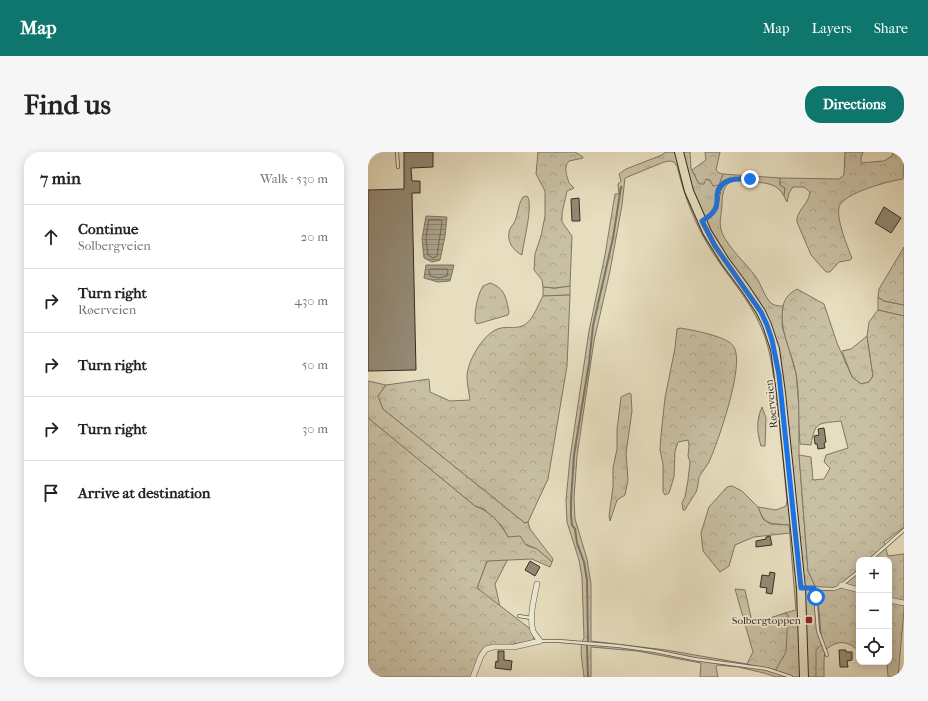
<!DOCTYPE html>
<html lang="en">
<head>
<meta charset="utf-8">
<style>
	body { margin:0; font-family:"IM FELL French Canon",serif; background:#f6f6f6; color:#222 }
	.controls { position:absolute; right:12px; bottom:12px; display:grid; overflow:hidden; border-radius:8px; box-shadow:0 2px 10px #0003 }
	.controls button { width:36px; height:36px; display:grid; place-items:center; padding:0; border:0; border-bottom:1px solid #e0e0e0; background:#fff; color:#222; font:20px sans-serif }
	.stop { position:absolute; width:12px; height:12px; margin:-9px; border:3px solid #1a73e8; border-radius:50%; background:#fff }
	.stop.end { background:#1a73e8; border-color:#fff; box-shadow:0 1px 4px #0008 }
	.list { margin:0; padding:0; list-style:none }
	h2 { display:flex; justify-content:space-between; align-items:center; height:52px; margin:0; padding:0 16px; font-size:17px }
	h2 small { font-size:13px; font-weight:400; color:#767676 }
	.list li { display:grid; grid-template-columns:26px 1fr auto; gap:12px; align-items:center; box-sizing:border-box; height:64px; padding:0 16px; border-top:1px solid #e0e0e0 }
	.list b { display:block; font-size:15px; white-space:nowrap }
	.list p { margin:0; font-size:13px; white-space:nowrap; color:#767676 }
	.list em { font-size:13px; font-style:normal; color:#767676 }
	.icon { flex:none; width:22px; height:22px; fill:none; stroke:currentColor; stroke-width:2; stroke-linecap:round; stroke-linejoin:round }
	.map { position:relative; flex:none; width:536px; height:525px; overflow:hidden; border-radius:16px }
	header { display:flex; align-items:center; gap:24px; box-sizing:border-box; height:56px; padding:0 20px; background:#0f766e; color:#fff }
	header strong { font-size:19px }
	nav { display:flex; gap:22px; margin-inline-start:auto; font-size:14px }
	.intro { display:flex; align-items:center; justify-content:space-between; box-sizing:border-box; height:96px; padding:0 24px }
	h1 { margin:0; font-size:28px }
	.button { padding:10px 18px; border-radius:16px; background:#0f766e; color:#fff; font-size:14px; font-weight:700 }
	main { display:flex; gap:24px; padding:0 24px }
	aside { flex:1; background:#fff; border-radius:16px; box-shadow:0 2px 10px #0003 }
	.map>svg:first-child { display:block }
	.grass { fill:url(#grass-tufts); stroke:#807663; fill-rule:evenodd }
	.forest { fill:url(#forest-crowns); stroke:#807663 }
	.water { fill:url(#water-rules); stroke:#7d7360 }
	.lines { fill:none; stroke-linecap:round; stroke-linejoin:round }
	.shore { stroke:#716856; stroke-width:1 }
	.stream { stroke:#7d7360; stroke-width:2 }
	.building { fill:#938974; stroke:#372d22 }
	.lane-casing { stroke:#635949; stroke-width:4 }
	.street-casing { stroke:#635949; stroke-width:6 }
	.primary-casing { stroke:#372d22; stroke-width:10 }
	.lane { stroke:#efead5; stroke-width:2.5 }
	.street { stroke:#efead5; stroke-width:5 }
	.primary { stroke:#e7debf; stroke-width:8 }
	.route { stroke:#1a73e8; stroke-width:5 }
	.poi-dot { fill:#8f2418; stroke:#efead5; stroke-width:1.5 }
	.labels { text-anchor:middle; stroke-width:3.5; stroke-linejoin:round; paint-order:stroke }
	.street-label { font-size:11px; fill:#372d22; stroke:#efead5 }
	.poi-label { font-size:11px; fill:#372d22; stroke:#efead5; text-anchor:end }
</style>
</head>
<body>
<header>
<strong>Map</strong>
<nav><a>Map</a><a>Layers</a><a>Share</a></nav>
</header>
<div class="intro"><h1>Find us</h1><a class="button">Directions</a></div>
<main>
<aside>
<h2>7 min<small>Walk · 530 m</small></h2>
<ul class="list">
<li><svg class="icon" aria-label="ahead" viewBox="0 0 24 24"><path d="M12 20V5M6 11l6-6 6 6"/></svg><div><b>Continue</b><p>Solbergveien</p></div><em>20 m</em></li>
<li><svg class="icon" aria-label="right" viewBox="0 0 24 24"><path d="M7 20v-9h11M14 6l5 5-5 5"/></svg><div><b>Turn right</b><p>Røerveien</p></div><em>430 m</em></li>
<li><svg class="icon" aria-label="right" viewBox="0 0 24 24"><path d="M7 20v-9h11M14 6l5 5-5 5"/></svg><div><b>Turn right</b></div><em>50 m</em></li>
<li><svg class="icon" aria-label="right" viewBox="0 0 24 24"><path d="M7 20v-9h11M14 6l5 5-5 5"/></svg><div><b>Turn right</b></div><em>30 m</em></li>
<li><svg class="icon" aria-label="arrive" viewBox="0 0 24 24"><path d="M6 21V4h12l-3 4 3 4H6"/></svg><div><b>Arrive at destination</b></div></li>
</ul>
</aside>
<div class="map">
<svg width="536" height="525" viewBox="0 0 536 525">
	<defs>
		<pattern id="grass-tufts" width="24" height="20" patternUnits="userSpaceOnUse"><rect width="24" height="20" fill="#c9c0a4"/><path d="M3 7l-1-3M5 7V3M7 7l1-3M15 17l-1-3M17 17v-4M19 17l1-3" fill="none" stroke="#ada58d"/></pattern>
		<pattern id="forest-crowns" width="20" height="18" patternUnits="userSpaceOnUse"><rect width="20" height="18" fill="#c9c0a4"/><path d="M2 6a3 3 0 1 1 6 0M12 15a3 3 0 1 1 6 0" fill="none" stroke="#ada58d"/></pattern>
		<pattern id="water-rules" width="6" height="5" patternUnits="userSpaceOnUse"><rect width="6" height="5" fill="#aba28a"/><path d="M0 2.5h6" fill="none" stroke="#8c8470"/></pattern>
	</defs>
	<rect width="100%" height="100%" fill="#e7debf"/>
	<filter id="stains"><feTurbulence type="fractalNoise" baseFrequency=".005" numOctaves="4"/><feColorMatrix values="0 0 0 0 .2 0 0 0 0 .09 0 0 0 0 .02 0 0 0 .5 -.17"/></filter>
	<radialGradient id="worn" r=".72"><stop offset=".6" stop-color="#630" stop-opacity="0"/><stop offset="1" stop-color="#630" stop-opacity=".3"/></radialGradient>
	<g class="grass">
		<path d="M297,0H322L323,17L324,18L331,32L338,27L351,33L355,22L412,26V33L417,36L416,44C410,32 399,31 387,30C366,28 355,25 354,51C354,62 350,70 354,81C362,98 377,110 388,125C393,132 396,144 403,151C407,154 411,154 415,154L414,174L428,221L431,256V303L440,419L449,438L454,492L449,512L448,525H408L396,521L370,515L349,513L348,515L350,525H332L333,511L269,499L223,495V525H216C215,514 210,493 216,486L214,425L211,408L199,370L198,348L202,306L221,179L237,103L247,42H251L250,32L253,29L251,22L258,17L294,3ZM302,9L306,10L309,14C316,44 328,75 345,101C361,126 381,147 393,175C404,200 406,228 409,255C413,286 416,317 419,349L418,354L408,358L390,355C397,374 402,371 421,373L428,458L417,461L420,463L407,519L379,512L298,498L223,489V432L219,407L207,367L206,346L209,304L226,189L242,119L254,53L257,26L296,10Z"/>
		<path d="M159,44C166,52 155,91 154,103C144,98 138,88 142,77C143,74 146,72 147,69C151,59 149,55 155,45Z"/>
		<path d="M122,131C137,136 138,146 141,160L140,163L109,172L107,169C107,157 109,144 115,134Z"/>
		<polygon points="202,134 202,143 175,144 175,135 187,136"/>
		<polygon points="510,145 516,149 536,153 536,164 510,158"/>
		<polygon points="499,184 505,224 501,230 493,232 484,225 474,199 483,197"/>
		<polygon points="0,229 18,233 10,244 15,257 157,371 160,370 162,377 185,407 184,410 169,397 140,385 134,374 116,357 107,354 0,266"/>
		<polygon points="261,241 263,242 264,259 258,301 260,328 257,343 249,348 242,369 241,364 245,335 245,316 249,297 249,278 253,245"/>
		<path d="M394,255L398,266L397,294H393C389,280 388,269 394,255Z"/>
		<polygon points="140,407 127,432 132,455 109,436 119,409"/>
	</g>
	<g class="forest">
		<path d="M170,0H207L215,5V6L201,9C195,15 199,24 201,31L206,36L199,39L194,61V70L204,84L202,134L187,136L175,135L174,128L166,118L167,102L173,84L177,64V39L168,22Z"/>
		<polygon points="337,0 352,0 348,18 351,21 355,22 351,33 345,34 342,28 338,27 336,32 331,32 324,18 338,8"/>
		<path d="M477,0H495L493,6V11L516,9L524,4L525,0H536L535,27C521,29 475,41 471,55C468,66 479,94 484,106L482,108L471,110L462,120H458L443,103L429,70C428,62 435,56 439,49C441,46 441,43 442,40L436,35H425L421,41L419,50L416,44L417,36L412,33V26L471,27L476,23Z"/>
		<polygon points="536,95 536,153 516,149 510,145 511,137"/>
		<path d="M429,137L456,152L469,191L484,225L493,232L501,230L505,224L499,184L501,170L510,158L536,164V375L516,390L520,404L536,402V458L530,525H520L519,512L517,510H521V408H491V499C478,488 470,488 457,498L456,509V525H448V498L454,492L449,438L440,419L431,303L443,305L445,328L456,327L462,316L456,310L458,303L480,296L473,269C451,272 447,268 443,293L432,292C430,268 432,244 428,221C423,198 411,178 415,155C416,146 422,141 429,137Z"/>
		<path d="M202,143L199,214L180,327L160,370L157,371L15,257L10,244L18,233L61,227L62,240L82,249L102,248C101,240 99,232 99,224C100,207 117,179 133,176C144,174 152,179 162,168C167,162 171,151 175,144Z"/>
		<path d="M312,176C324,178 360,184 366,195C377,213 350,290 341,310C338,315 334,320 331,325C330,330 330,336 328,340C324,347 320,352 317,358H315L314,351L317,345L320,328L322,310L320,304L321,294L320,288L310,290L307,299L306,325L301,341L297,343L295,340V312L292,298L293,283L297,246L307,196L309,177Z"/>
		<path d="M0,266L107,354C122,359 133,372 140,385L152,384L158,393L169,397L184,410L182,415L164,407L119,409L109,436L165,479L166,489L119,496L106,525H0Z"/>
		<polygon points="364,334 374,339 390,355 395,367 402,372 421,373 422,381 386,385 367,393 361,414 352,420 335,399 333,381 341,355 359,335"/>
		<polygon points="367,437 377,438 384,470 393,469 417,461 420,463 418,500 407,519 379,512 385,500"/>
	</g>
	<g class="water">
		<polygon points="58,64 79,65 77,84 72,108 64,110 56,106 54,87"/>
		<polygon points="58,113 86,113 82,129 70,130 56,126"/>
	</g>
	<g class="lines">
		<g class="shore">
			<polygon points="61,68 73,68 74,70 69,104 65,106 60,103 58,87"/>
			<polygon points="63,117 79,117 80,119 79,124 71,126 62,124 61,119"/>
		</g>
		<g class="stream">
			<polyline points="220,489 219,428 216,410 209,391 207,377 204,373 203,364 203,348 206,303 221,211 225,174 245,86 253,35"/>
			<polyline points="219,494 220,525"/>
		</g>
	</g>
	<g class="building">
		<polygon points="36,0 65,0 65,15 43,16 44,29 52,29 52,41 44,41 48,218 0,219 0,38 36,37"/>
		<polygon points="211,46 212,69 204,69 203,47"/>
		<polygon points="516,55 533,66 523,81 507,71"/>
		<polygon points="456,276 458,290 456,291 457,296 450,297 449,292 447,292 446,284 451,283 450,277"/>
		<polygon points="402,384 404,393 388,395 388,389 398,387 398,385"/>
		<polygon points="162,409 172,415 167,424 157,418"/>
		<polygon points="402,420 407,421 404,442 398,441 399,436 392,435 394,423 401,424"/>
		<polygon points="471,498 478,498 478,500 484,500 484,508 479,509 480,515 472,515"/>
		<polygon points="130,499 136,499 136,508 144,509 143,518 127,516 128,509 130,510"/>
	</g>
	<g class="lines">
		<defs>
			<g id="lane">
				<polyline points="29,0 30,15"/>
				<path d="M336,68C364,51 332,23 383,27"/>
				<polyline points="502,408 536,378"/>
				<polyline points="435,436 466,437 471,435 491,419"/>
				<polyline points="446,437 447,441 450,479 459,503"/>
				<polyline points="151,464 163,466"/>
				<polyline points="172,489 191,489 251,494 287,499 326,507 399,517 423,525"/>
			</g>
			<g id="street">
				<polyline points="473,433 491,438"/>
				<polyline points="521,448 536,451"/>
				<path d="M105,525L113,504L118,497L126,495H146L172,489C170,486 167,483 165,479C161,465 166,446 169,432"/>
			</g>
			<polyline id="primary" points="311,0 321,39 339,80 357,109 377,136 393,160 399,173 407,197 413,241 433,436 436,525"/>
		</defs>
		<use href="#lane" class="lane-casing"/>
		<use href="#street" class="street-casing"/>
		<use href="#primary" class="primary-casing"/>
		<use href="#lane" class="lane"/>
		<use href="#street" class="street"/>
		<use href="#primary" class="primary"/>
	</g>
	<g class="lines">
		<path class="route" d="M382,27C369,26 351,26 349,43C349,49 350,54 346,59C343,64 338,66 334,69L347,94L393,160L399,173L404,188L411,223L433,436H446L448,445"/>
	</g>
	<rect class="poi-dot" x="437" y="464" width="8" height="8" rx="2"/>
	<g class="labels">
		<g class="street-label">
			<text transform="translate(403 252) rotate(-96)" y="4">Røerveien</text>
		</g>
		<g class="poi-label">
			<text x="433" y="472">Solbergtoppen</text>
		</g>
	</g>
	<rect width="100%" height="100%" filter="url(#stains)"/>
	<rect width="100%" height="100%" fill="url(#worn)"/>
</svg>
<div class="controls">
<button>+</button>
<button>−</button>
<button><svg class="icon" aria-label="locate" viewBox="0 0 24 24"><circle cx="12" cy="12" r="6"/><path d="M12 2v4M12 18v4M2 12h4M18 12h4"/></svg></button>
</div>
<div class="stop" style="left:448px;top:445px"></div>
<div class="stop end" style="left:382px;top:27px"></div>
</div>
</main>
</body>
</html>
